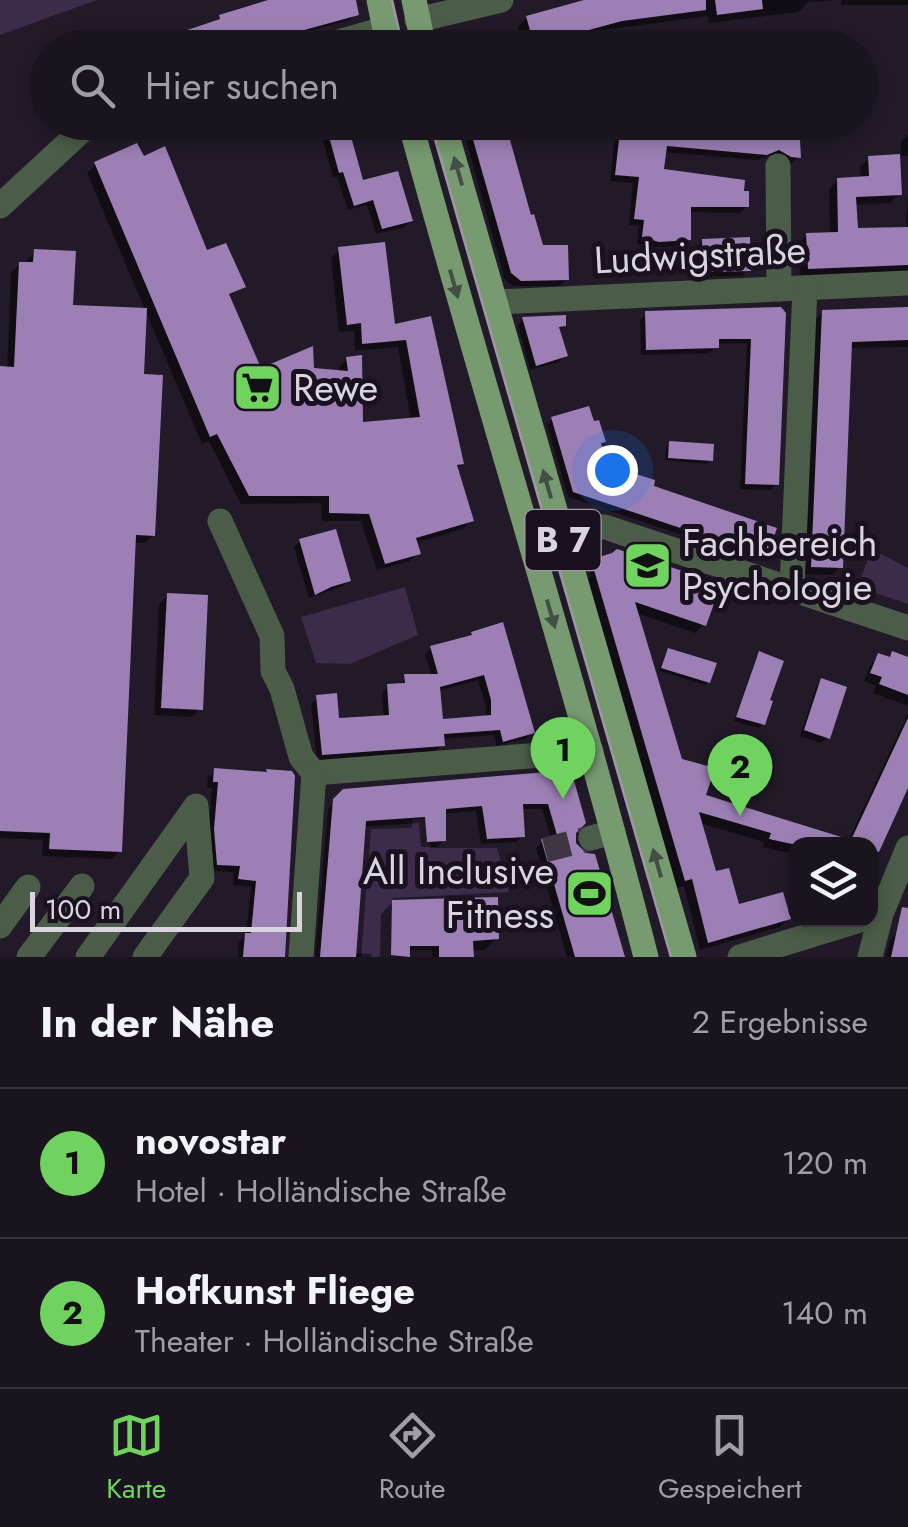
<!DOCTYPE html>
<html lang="de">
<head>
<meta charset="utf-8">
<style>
	body { margin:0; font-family:Jost,sans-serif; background:#231d28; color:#f1f3f6 }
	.controls { position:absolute; right:30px; bottom:30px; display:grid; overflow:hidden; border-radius:20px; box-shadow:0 5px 15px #0003 }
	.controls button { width:90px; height:90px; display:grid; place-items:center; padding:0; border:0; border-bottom:2px solid #38333d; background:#1a141f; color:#f1f3f6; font:50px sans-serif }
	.scale { position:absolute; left:30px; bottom:25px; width:272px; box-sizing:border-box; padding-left:10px; border:5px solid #dad4df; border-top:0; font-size:28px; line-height:35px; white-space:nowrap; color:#dad4df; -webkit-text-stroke:8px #191120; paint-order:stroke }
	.you { position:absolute; left:612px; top:470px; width:35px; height:35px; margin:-25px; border:8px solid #fff; border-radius:50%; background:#1a73e8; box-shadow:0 0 0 15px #1a73e833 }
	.badge { display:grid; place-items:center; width:65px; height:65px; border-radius:50%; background:#70d35f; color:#111; font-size:32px; font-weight:700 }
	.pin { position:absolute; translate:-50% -82px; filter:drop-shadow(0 2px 5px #0008) }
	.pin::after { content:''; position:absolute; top:52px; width:35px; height:30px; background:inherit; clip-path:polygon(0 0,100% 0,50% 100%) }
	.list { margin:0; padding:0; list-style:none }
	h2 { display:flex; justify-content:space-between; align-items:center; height:130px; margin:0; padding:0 40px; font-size:42px }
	h2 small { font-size:32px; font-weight:400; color:#9f9ea4 }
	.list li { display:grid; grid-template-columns:65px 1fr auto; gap:30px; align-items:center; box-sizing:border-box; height:150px; padding:0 40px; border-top:2px solid #38333d }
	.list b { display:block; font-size:38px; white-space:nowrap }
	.list p { margin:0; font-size:32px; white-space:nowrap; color:#9f9ea4 }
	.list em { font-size:32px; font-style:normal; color:#9f9ea4 }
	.icon { flex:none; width:55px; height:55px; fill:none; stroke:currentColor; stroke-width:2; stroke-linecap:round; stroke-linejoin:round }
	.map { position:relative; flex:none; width:908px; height:957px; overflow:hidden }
	.search { position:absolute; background:#1a141f; box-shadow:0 5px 15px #0003; left:30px; right:30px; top:30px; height:110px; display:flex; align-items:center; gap:25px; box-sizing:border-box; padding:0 35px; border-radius:55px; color:#9f9ea4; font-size:38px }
	.sheet { height:430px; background:#1a141f }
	nav { display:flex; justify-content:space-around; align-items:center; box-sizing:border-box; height:140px; border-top:2px solid #38333d; background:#1a141f; font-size:28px; color:#9f9ea4 }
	nav a { display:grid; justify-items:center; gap:5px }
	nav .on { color:#70d35f }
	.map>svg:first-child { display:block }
	.green { fill:#3c2b49 }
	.shadow { fill:#0007; fill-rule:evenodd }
	.building { fill:#9c80b5; fill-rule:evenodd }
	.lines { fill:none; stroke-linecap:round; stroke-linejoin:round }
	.minor-tunnel { stroke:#3e3644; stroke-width:25; stroke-dasharray:25 12; stroke-linecap:butt }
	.minor { stroke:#4b5c48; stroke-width:25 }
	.major { stroke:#779a71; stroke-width:25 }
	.tram { stroke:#9f98a4; stroke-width:2.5 }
	.oneway { fill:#434f44 }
	.labels { text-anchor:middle; stroke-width:10; stroke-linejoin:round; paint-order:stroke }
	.shield { fill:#191120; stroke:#a09aa6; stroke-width:2.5 }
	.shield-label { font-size:35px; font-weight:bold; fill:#dad4df }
	.street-label { font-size:38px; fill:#dad4df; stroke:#191120 }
	.poi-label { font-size:38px; fill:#dad4df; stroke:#191120; text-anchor:start }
</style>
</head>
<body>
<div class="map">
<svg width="908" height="957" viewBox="0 0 908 957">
	<rect width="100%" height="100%" fill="#221a29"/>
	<g class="green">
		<polygon points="0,0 97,0 0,35"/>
		<polygon points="881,554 908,568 908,604 858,587 867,561"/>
		<polygon points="405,587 418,635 350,664 316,663 301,617"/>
		<polygon points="413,819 429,819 430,848 497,848 509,892 393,898 391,951 432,950 432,957 361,957 371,829 412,828"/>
	</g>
	<g class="shadow">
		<polygon points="277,0 354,0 356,14 350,20 248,48 153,48 214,24 220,17"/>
		<polygon points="593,0 837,0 808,2 799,12 709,23 708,16 611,29 543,48 524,48 518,27 527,18"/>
		<rect x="841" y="0" width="67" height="5"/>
		<polygon points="318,122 345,122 361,184 410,221 404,227 376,234 367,205 348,210 337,177 333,178"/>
		<polygon points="461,122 502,122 529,218 542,248 566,279 560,286 513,286 505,280"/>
		<polygon points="582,122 797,122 799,157 792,163 784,163 771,155 758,160 664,152 662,171 741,194 747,206 740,213 688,212 689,239 682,246 651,247 637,244 639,226 629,225 633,183 610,181 616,126 582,124"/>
		<polygon points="908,135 908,156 901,156 901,141"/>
		<polygon points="869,158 899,194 890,203 854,205 855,231 906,230 908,194 908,272 800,277 798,244 807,235 830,234 829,189 838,180 861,179 860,167"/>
		<polygon points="95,165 243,286 228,297 260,371 339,373 339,367 347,359 361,425 411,420 398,347 355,351 354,331 339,332 331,258 340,250 392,327 429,319 462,463 456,469 471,520 463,529 415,543 418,553 410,561 377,570 361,521 322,521 321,503 241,504 209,441 202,444 87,173"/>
		<polygon points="703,241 748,270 742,276 698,277 697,247"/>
		<polygon points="35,252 71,307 142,376 153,535 145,543 134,543 120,851 112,859 42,856 43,840 0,838 0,369 7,369 11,273 20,264 26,265 27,260"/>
		<polygon points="780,309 777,484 771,490 740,489 747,343 716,344 710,353 641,355 640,320 646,314"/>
		<polygon points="908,310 908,347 850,348 840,567 832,575 804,574 815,320 823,312"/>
		<polygon points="524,319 564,324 557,331 565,356 559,362 530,370 518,325"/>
		<polygon points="552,419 605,467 651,488 765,556 760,561 568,497 547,425"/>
		<polygon points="670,443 710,460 707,464 665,460 666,447"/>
		<polygon points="300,541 348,580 343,586 309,598 294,547"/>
		<polygon points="597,560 704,624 695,633 636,613 680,761 703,797 827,835 824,844 796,844 796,855 763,847 764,842 700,823 715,874 738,907 789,918 780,927 700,950 684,886 676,888 587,580 591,576 589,568"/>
		<polygon points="168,595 200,708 192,717 154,715 159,604"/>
		<path d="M473,634L532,732L526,739L497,746L494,735L442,739V745L436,751L317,760L311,704L317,698L337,720L384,718L382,693L388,686L400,685L406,677L432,676L425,655L431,648L468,638ZM478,680L486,708V718L440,721L437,691Z"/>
		<polygon points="668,650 708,682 705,685 659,671 665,654"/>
		<polygon points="759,654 762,724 759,728 734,721 756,657"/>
		<polygon points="893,654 908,660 908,706 873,693 876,686 864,681 871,664 879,656 888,659"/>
		<polygon points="822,681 828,737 821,743 800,736 816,687"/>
		<polygon points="908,713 908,782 877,850 870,856 870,844 847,844"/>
		<polygon points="215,771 264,774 267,772 282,957 238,957 239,942 246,935 251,887 233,885 234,872 211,871 208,838 212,788 207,788 208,778"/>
		<polygon points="569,773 573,842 622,957 567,957 536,848 543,841 551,839 542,809 521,809 523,836 516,842 481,844 476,811 443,814 444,840 437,847 421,847 419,823 363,827 354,953 372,954 371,957 315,957 328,809 344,791"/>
		<polygon points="393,902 497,938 485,950 471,951 471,957 380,957 381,914"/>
		<polygon points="897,933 908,936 908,957 886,957 890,940"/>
	</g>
	<g class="building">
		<polygon points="268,0 356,0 359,15 238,48 143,48 143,45 220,19 219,15"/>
		<polygon points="584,0 706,0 706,10 622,21 534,45 526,16"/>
		<polygon points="715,0 762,0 763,9 717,15"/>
		<polygon points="477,30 481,48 440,48 439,40"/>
		<polygon points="325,122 347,122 363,180 398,171 413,221 382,229 373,200 354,206 343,172 339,173"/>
		<polygon points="468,122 505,122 531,215 534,214 543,245 568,245 569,280 521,281 511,273"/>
		<polygon points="621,122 799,122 801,158 791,157 779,150 767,155 667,146 664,169 745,180 744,191 749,191 749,207 691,207 691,240 659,242 642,237 644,220 634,219 639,177 615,175"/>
		<polygon points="137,143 144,156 165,146 207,250 226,243 246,287 229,294 261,368 313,346 314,368 348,371 346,357 362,355 363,422 420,417 406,340 362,344 361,323 347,325 338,247 385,242 395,324 431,316 464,464 457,465 474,521 416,538 421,554 385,564 369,514 329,513 329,496 249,496 217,434 210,437 94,162"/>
		<polygon points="900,154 902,195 856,197 858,228 908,227 908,265 808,269 806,233 838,232 837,178 869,176 868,156"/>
		<polygon points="750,237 751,271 703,272 702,239"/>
		<polygon points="34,249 76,251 73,305 147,308 144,374 163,375 155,536 136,535 122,852 49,849 50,833 0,831 0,366 14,367 19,262 33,262"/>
		<polygon points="781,307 786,313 779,485 745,484 751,339 719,339 719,348 646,350 645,311"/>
		<polygon points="908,307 908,340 852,342 843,568 811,567 822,310"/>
		<polygon points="566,315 566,326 559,327 568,356 536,366 522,317"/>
		<polygon points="589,406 594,421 599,420 606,442 601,443 607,465 655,480 654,486 777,528 767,557 573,492 551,417"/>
		<polygon points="669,441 714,444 713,461 668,458"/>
		<polygon points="336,529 351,581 331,587 315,595 299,539"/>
		<polygon points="617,549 721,584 706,626 635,602 682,759 715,768 706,795 851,840 908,718 908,788 879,852 870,849 870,844 855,843 854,844 792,844 769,839 771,833 699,812 716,871 729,868 739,904 783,892 791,919 708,943 692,879 685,881 594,570 598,566 596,558 612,553"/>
		<polygon points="167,593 208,595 203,710 161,708"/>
		<path d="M503,622L535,733L503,742L500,730L444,734L445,746L322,755L316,695L337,693L339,718L389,715L387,684L405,683L404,674H438L430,646L472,635L471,632ZM484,675L491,700V715L443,719L440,687Z"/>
		<polygon points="668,648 717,663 710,683 661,668"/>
		<polygon points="759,651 784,661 770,700 773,701 765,725 736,717"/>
		<polygon points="892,651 908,657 908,695 879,684 882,677 870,673 878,653 890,657"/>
		<polygon points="821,678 847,687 830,739 804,730"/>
		<polygon points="214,768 267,772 266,769 292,771 295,776 285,957 243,957 245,933 251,933 256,881 238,879 240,866 217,865 214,829 218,782 213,782"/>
		<polygon points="571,770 586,823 576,833 576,843 586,853 595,854 625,957 575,957 541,839 557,835 548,804 523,804 525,837 487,839 482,806 446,809 446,841 427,842 425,817 366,821 356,957 320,957 333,799 343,789"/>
		<polygon points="498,897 499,939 473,941 474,957 439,957 439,946 410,946 410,957 391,955 392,900"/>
		<polygon points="902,907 908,908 908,957 891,957"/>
	</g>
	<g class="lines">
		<polyline class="minor-tunnel" points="545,850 591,838"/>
		<g class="minor">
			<polyline points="417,20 501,0"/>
			<polyline points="317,48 384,29"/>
			<polyline points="778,166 779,289"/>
			<polyline points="0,206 91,122"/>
			<polyline points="495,302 908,283"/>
			<polyline points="220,521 272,636 273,671 282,689 301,757 314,773"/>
			<polyline points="559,527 605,527 908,628"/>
			<polyline points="792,588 805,288"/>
			<polyline points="314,773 591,751"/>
			<polyline points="591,838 613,832"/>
			<polyline points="0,926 28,887"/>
			<polyline points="29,957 82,886"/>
			<polyline points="88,957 196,806 202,878 145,957"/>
			<polyline points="301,957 314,773"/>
			<polyline points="740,957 863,919"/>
			<polyline points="870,957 881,914 908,848"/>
		</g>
		<g class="major">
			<polyline points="379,0 389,48"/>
			<polyline points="414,0 424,48"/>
			<path d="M410,122C486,401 574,677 646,957"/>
			<polyline points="443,122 684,957"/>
		</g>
		<g class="tram">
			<polyline points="392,0 403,48"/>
			<polyline points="430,122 671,957"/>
		</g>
	</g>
	<defs><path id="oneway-solid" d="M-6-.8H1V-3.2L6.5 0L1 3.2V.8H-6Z" transform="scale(2.5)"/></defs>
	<g class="oneway">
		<use href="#oneway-solid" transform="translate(458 171) rotate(-106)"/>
		<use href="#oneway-solid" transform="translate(454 284) rotate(74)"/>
		<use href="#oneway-solid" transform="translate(547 484) rotate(-106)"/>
		<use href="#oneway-solid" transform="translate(551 614) rotate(74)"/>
		<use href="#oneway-solid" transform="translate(657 863) rotate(-106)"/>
	</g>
	<defs>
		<symbol id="supermarket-square" viewBox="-11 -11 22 22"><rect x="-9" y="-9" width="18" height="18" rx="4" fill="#70d35f" stroke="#191120"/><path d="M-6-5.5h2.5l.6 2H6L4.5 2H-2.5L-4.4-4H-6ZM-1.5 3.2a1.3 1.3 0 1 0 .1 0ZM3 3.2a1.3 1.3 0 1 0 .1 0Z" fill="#111"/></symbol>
		<symbol id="university-square" viewBox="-11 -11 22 22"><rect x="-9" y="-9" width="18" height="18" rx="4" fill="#70d35f" stroke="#191120"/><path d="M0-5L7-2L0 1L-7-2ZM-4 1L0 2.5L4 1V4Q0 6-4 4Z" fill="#111"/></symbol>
		<symbol id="stadium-square" viewBox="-11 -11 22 22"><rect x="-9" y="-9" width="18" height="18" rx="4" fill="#70d35f" stroke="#191120"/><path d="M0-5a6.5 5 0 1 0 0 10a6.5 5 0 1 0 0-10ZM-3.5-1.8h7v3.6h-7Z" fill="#111"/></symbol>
	</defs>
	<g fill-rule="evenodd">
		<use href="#supermarket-square" x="230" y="360" width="55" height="55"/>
		<use href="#university-square" x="620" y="538" width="55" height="55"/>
		<use href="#stadium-square" x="562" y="866" width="55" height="55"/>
	</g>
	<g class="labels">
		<rect class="shield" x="525.5" y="510" width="75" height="60" rx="8"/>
		<g class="shield-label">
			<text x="563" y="552">B 7</text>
		</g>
		<g class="street-label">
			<text transform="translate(700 255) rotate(-3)" y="13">Ludwigstraße</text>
		</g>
		<g class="poi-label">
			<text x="293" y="401">Rewe</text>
			<text x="682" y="556">Fachbereich<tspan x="682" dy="44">Psychologie</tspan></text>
			<text x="554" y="884" text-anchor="end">All Inclusive<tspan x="554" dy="44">Fitness</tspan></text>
		</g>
	</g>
</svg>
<div class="controls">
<button><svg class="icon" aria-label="layers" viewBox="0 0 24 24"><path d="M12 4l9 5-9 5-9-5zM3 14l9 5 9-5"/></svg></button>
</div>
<div class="scale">100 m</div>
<div class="you"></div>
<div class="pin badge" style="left:563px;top:799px">1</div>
<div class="pin badge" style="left:740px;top:816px">2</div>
<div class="search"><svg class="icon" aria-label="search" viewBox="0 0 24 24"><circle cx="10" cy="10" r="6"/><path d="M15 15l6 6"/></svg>Hier suchen</div>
</div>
<section class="sheet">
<h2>In der Nähe<small>2 Ergebnisse</small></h2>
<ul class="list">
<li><span class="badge">1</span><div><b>novostar</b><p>Hotel · Holländische Straße</p></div><em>120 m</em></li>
<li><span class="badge">2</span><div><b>Hofkunst Fliege</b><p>Theater · Holländische Straße</p></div><em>140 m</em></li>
</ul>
</section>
<nav>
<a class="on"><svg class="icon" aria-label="map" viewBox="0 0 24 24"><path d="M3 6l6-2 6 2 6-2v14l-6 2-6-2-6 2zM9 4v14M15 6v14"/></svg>Karte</a>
<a><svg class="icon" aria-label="directions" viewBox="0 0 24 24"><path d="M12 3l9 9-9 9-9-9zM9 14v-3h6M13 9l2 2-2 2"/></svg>Route</a>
<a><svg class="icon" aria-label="saved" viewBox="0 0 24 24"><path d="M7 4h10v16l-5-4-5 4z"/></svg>Gespeichert</a>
</nav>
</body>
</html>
